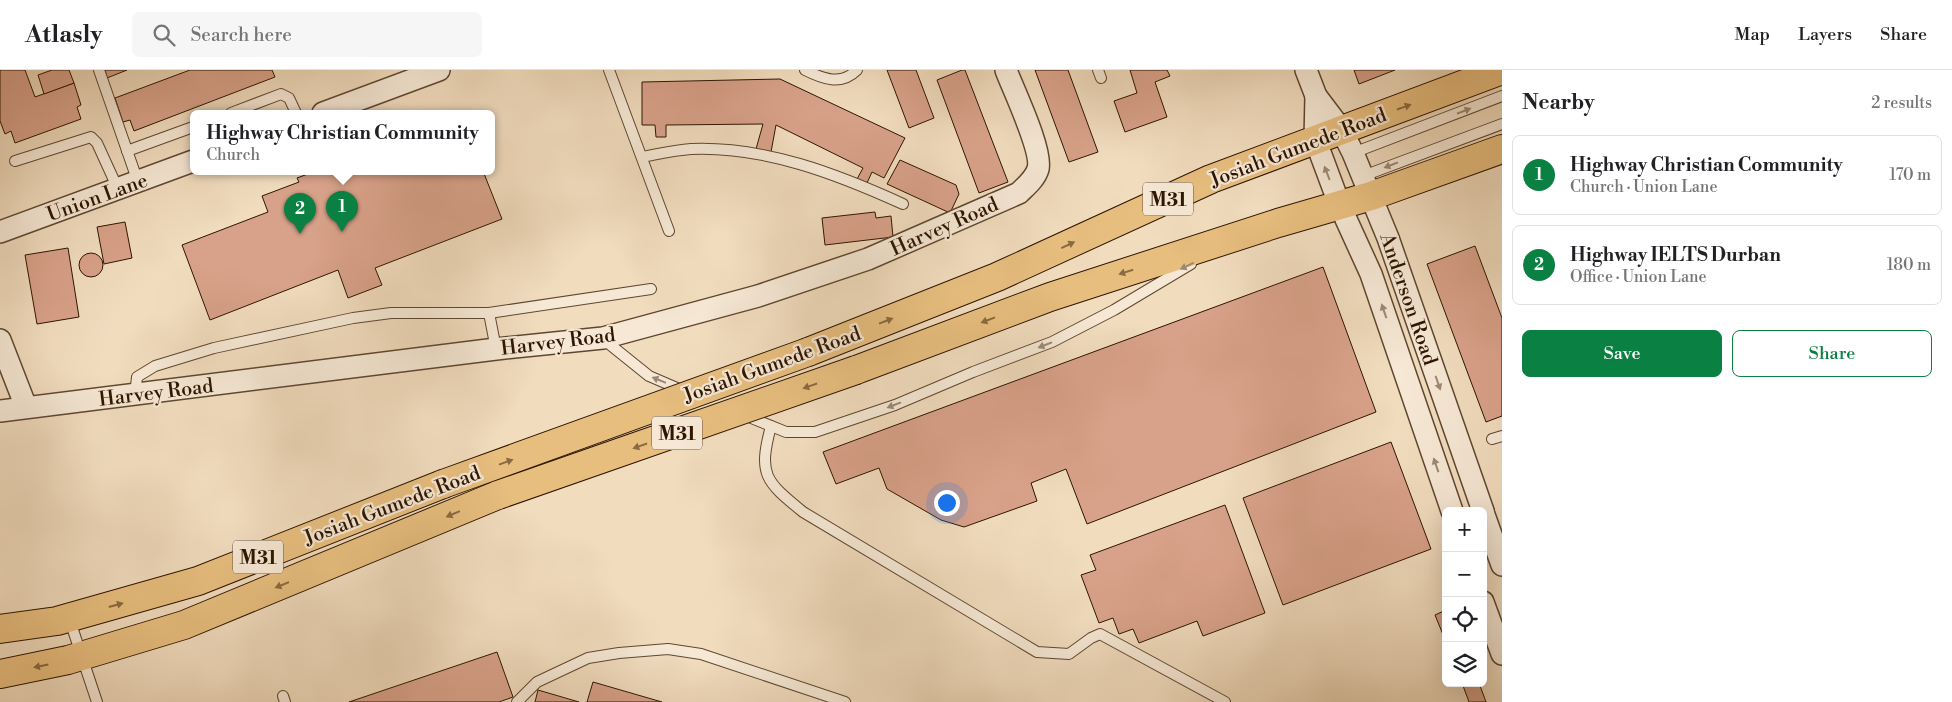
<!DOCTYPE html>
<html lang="en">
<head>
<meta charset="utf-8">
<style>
	body { margin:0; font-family:"Libre Bodoni",serif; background:#f6f6f6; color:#202124 }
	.controls { position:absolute; right:15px; bottom:15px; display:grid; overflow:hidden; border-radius:8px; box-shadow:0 5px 20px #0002 }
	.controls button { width:45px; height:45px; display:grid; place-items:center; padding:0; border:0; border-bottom:1px solid #e0e0e0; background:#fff; color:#202124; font:25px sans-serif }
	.you { position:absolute; left:946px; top:432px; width:18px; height:18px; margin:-12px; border:4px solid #fff; border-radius:50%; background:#1a73e8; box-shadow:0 0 0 8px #1a73e833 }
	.badge { display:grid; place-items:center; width:32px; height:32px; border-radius:50%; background:#0b8043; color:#fff; font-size:16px; font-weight:700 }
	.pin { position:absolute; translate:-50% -41px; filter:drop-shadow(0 1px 2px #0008) }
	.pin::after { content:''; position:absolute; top:26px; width:18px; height:15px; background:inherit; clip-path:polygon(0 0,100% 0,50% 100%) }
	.popup { position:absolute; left:190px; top:40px; width:305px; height:65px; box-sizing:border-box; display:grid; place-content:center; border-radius:8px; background:#fff; filter:drop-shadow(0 1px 4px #0005); font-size:16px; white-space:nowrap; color:#757577 }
	.popup b { font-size:19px; color:#202124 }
	.popup::after { content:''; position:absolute; left:50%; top:100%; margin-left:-10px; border:10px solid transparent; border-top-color:#fff }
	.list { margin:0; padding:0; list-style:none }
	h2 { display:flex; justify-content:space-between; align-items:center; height:65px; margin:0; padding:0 20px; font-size:21px }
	h2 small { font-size:16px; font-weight:400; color:#757577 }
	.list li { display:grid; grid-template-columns:32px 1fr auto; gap:15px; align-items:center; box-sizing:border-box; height:80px; margin:0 10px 10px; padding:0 10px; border:1px solid #e0e0e0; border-radius:8px }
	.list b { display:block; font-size:19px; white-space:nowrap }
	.list p { margin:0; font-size:16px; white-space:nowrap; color:#757577 }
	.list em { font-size:16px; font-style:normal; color:#757577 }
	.actions { display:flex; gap:10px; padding:15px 20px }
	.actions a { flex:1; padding:11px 0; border:1px solid #0b8043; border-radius:8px; text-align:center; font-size:18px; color:#0b8043 }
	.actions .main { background:#0b8043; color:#fff }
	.icon { flex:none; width:28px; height:28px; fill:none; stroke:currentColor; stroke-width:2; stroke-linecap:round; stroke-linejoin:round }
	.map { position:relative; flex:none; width:1502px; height:632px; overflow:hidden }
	header { display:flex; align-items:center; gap:30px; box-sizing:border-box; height:70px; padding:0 25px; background:#fff; border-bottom:1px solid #e0e0e0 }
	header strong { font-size:24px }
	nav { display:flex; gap:28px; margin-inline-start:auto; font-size:18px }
	.search { width:350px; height:45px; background:#f6f6f6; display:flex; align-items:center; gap:12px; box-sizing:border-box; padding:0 18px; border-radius:8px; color:#757577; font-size:19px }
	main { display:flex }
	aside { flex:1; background:#fff }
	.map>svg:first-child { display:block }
	.building { fill:#d8a189; stroke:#2d1500 }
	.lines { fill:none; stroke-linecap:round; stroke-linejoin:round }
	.lane-casing { stroke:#5e4730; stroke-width:12 }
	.street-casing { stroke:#5e4730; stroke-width:24 }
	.primary-casing { stroke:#2d1500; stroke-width:30 }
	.lane { stroke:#f6e8d5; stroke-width:10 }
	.street { stroke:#f6e8d5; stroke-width:21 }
	.primary { stroke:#e8be7f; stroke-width:28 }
	.primary-bridge-casing { stroke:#2d1500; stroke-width:30; stroke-linecap:butt }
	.primary-bridge { stroke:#e8be7f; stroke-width:28 }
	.oneway { fill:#8a6a40 }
	.oneway2 { fill:#9c8975 }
	.labels { text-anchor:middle; stroke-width:4.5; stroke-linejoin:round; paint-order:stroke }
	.shield { fill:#f6e8d5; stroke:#695440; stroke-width:1 }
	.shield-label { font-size:19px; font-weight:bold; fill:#2d1500 }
	.street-label { font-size:20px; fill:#2d1500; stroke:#f6e8d5 }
</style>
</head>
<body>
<header>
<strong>Atlasly</strong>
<div class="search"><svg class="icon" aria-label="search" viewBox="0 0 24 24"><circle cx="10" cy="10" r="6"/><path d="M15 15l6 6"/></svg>Search here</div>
<nav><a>Map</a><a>Layers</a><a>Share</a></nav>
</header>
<main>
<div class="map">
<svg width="1502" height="632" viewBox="0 0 1502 632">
	<rect width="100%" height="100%" fill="#f1dcbe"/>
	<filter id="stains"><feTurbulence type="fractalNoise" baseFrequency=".004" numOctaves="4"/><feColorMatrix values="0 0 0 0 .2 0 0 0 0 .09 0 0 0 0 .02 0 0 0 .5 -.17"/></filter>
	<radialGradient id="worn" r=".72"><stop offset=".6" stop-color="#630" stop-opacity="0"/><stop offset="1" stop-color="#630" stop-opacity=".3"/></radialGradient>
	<g class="building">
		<polygon points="0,0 25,0 35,27 74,13 81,35 77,37 81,49 15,73 11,61 5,64 0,51"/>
		<polygon points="52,0 69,0 74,13 44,24 38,5"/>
		<polygon points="105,0 127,0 107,8"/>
		<polygon points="190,0 272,0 275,7 134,61 130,50 123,52 115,28"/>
		<polygon points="887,0 916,0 934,48 909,58"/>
		<polygon points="962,0 965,0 1008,112 979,123 937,10"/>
		<polygon points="1035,0 1068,0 1098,82 1069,92"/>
		<polygon points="1130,0 1167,0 1170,6 1155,12 1167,47 1125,62 1114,31 1137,23"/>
		<polygon points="1354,0 1395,0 1359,14"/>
		<polygon points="780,9 905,68 884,108 872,102 867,113 857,109 863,98 776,55 771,82 756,79 763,54 666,55 666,67 656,67 655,55 642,55 642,12"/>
		<polygon points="900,90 956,115 959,124 950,143 887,114"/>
		<polygon points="316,101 483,101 502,149 375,198 382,215 348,228 338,200 210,250 182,175 268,142 262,126 299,112 297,108"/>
		<polygon points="875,142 876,148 891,146 893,167 825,175 822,148"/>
		<polygon points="125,152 132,188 104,194 97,157"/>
		<polygon points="1475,176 1502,248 1502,346 1486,352 1427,194"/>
		<polygon points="68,178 79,247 37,254 25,185"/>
		<circle cx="91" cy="195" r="12"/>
		<polygon points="1323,197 1376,342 1087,454 1066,399 1031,413 1037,431 964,457 941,450 887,419 879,398 836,414 823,382"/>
		<polygon points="1391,372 1431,479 1283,535 1243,428"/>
		<polygon points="1225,435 1265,543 1203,566 1197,551 1139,573 1133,559 1119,564 1113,548 1099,553 1081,505 1096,500 1090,485"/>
		<polygon points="1446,540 1446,572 1435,545"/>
		<polygon points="497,582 513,627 499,632 349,632"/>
		<polygon points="593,612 662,632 587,632"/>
		<polygon points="1462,613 1479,613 1486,632 1469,632"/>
		<polygon points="538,620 579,632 535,632"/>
	</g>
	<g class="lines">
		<defs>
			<g id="lane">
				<polyline points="99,0 138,112"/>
				<polyline points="609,0 669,161"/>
				<path d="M805,0C823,9 841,16 857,0"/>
				<polyline points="1098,0 1101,8"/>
				<polyline points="231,43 281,24 289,28 296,43"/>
				<polyline points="127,81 193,57"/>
				<polyline points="1353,83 1502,26"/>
				<path d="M642,87C658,84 675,80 691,79C765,76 837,104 903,134"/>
				<polyline points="15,91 91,67 97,73 118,119"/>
				<polyline points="1363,106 1502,54"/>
				<polyline points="489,243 496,279"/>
				<polyline points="603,269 649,306 684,321"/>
				<polyline points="135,325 137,307 155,296 214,278 353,248 391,243 489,243 651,219"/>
				<polyline points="744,345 786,362 815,362 895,335 973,302 1052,272 1114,240 1191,194"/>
				<path d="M771,356C758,405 765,411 803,442L1037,582L1069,584L1091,568L1100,564L1225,632"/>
				<polyline points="1492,369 1502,366"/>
				<polyline points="69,548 97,632"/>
				<polyline points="283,626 285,632"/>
				<polyline points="517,632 537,612 588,588 619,583 668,579 701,584 845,632"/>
			</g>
			<g id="street">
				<polyline points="1306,0 1316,26 1341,59 1353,83 1388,168 1483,441"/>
				<polyline points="1316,26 1315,69 1340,136 1371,204 1452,441"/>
				<polyline points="323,43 439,0"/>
				<polyline points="0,162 193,91"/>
				<polyline points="0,270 26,337"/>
				<path d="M0,341L496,279L603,268L758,226L868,189L1019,123C1026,116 1035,109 1038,99C1043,81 1013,19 1006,0"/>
				<polyline points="1483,442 1502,495"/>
				<polyline points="1483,532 1502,584"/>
			</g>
			<g id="primary">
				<polyline points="808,282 997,207 1211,109 1502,0"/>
				<polyline points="856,300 1050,227 1278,153 1371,126 1502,79"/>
				<polyline points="0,559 57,551 198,511 443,414"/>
				<polyline points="0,604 68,590 184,555 498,425"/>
			</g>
		</defs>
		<use href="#lane" class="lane-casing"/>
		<use href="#street" class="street-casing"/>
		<use href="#primary" class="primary-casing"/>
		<use href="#lane" class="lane"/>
		<use href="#street" class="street"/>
		<use href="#primary" class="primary"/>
		<defs>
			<g id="primary-bridge">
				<polyline points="443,414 808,282"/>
				<polyline points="498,425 856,300"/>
			</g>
		</defs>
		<use href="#primary-bridge" class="primary-bridge-casing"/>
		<use href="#primary-bridge" class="primary-bridge"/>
	</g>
	<defs><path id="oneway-solid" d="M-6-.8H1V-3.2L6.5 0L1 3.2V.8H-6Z" transform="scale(1.25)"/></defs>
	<g class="oneway">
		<use href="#oneway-solid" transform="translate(1404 37) rotate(-19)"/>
		<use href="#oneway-solid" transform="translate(1068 175) rotate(-25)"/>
		<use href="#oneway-solid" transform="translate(1126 202) rotate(162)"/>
		<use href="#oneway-solid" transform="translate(988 250) rotate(159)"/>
		<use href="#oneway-solid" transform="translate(886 251) rotate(-21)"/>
		<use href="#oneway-solid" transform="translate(810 316) rotate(161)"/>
		<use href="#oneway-solid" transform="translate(640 376) rotate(161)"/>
		<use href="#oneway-solid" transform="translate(506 392) rotate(-20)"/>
		<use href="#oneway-solid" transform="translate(453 444) rotate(157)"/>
		<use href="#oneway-solid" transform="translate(282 515) rotate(158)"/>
		<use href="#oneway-solid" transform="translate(116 535) rotate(-15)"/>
		<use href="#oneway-solid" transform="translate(41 596) rotate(169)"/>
	</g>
	<g class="oneway2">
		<use href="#oneway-solid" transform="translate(1464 41) rotate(-21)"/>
		<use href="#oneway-solid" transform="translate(1391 95) rotate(159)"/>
		<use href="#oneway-solid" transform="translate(1327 103) rotate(-111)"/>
		<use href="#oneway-solid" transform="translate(1187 196) rotate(154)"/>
		<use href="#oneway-solid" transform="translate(1384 241) rotate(-109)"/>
		<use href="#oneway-solid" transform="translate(1045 275) rotate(159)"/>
		<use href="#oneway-solid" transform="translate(659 310) rotate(-158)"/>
		<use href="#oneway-solid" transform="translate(1438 313) rotate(71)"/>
		<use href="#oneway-solid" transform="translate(894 335) rotate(159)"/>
		<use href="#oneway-solid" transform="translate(1436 395) rotate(-109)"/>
	</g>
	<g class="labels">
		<g class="shield">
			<rect x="1143" y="112.5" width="50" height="33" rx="4"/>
			<rect x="652" y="346.5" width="50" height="33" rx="4"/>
			<rect x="233" y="470.5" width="50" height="33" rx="4"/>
		</g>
		<g class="shield-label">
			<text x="1168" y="136">M31</text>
			<text x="677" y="370">M31</text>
			<text x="258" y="494">M31</text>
		</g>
		<g class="street-label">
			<text transform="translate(1298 77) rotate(-21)" y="7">Josiah Gumede Road</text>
			<text transform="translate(97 127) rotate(-20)" y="7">Union Lane</text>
			<text transform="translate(944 156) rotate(-24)" y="7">Harvey Road</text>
			<text transform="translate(1409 229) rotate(71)" y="7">Anderson Road</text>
			<text transform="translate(558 271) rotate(-7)" y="7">Harvey Road</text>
			<text transform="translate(772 294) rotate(-20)" y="7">Josiah Gumede Road</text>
			<text transform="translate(156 322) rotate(-7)" y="7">Harvey Road</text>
			<text transform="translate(392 435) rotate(-21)" y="7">Josiah Gumede Road</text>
		</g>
	</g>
	<rect width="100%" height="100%" filter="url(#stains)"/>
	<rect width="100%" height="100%" fill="url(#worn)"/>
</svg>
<div class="controls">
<button>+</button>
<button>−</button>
<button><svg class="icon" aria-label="locate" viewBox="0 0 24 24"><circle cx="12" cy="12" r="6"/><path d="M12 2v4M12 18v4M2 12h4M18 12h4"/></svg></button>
<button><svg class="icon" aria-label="layers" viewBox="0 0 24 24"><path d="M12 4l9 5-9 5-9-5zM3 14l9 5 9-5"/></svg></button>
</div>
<div class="you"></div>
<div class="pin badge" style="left:342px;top:162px">1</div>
<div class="popup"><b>Highway Christian Community</b>Church</div>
<div class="pin badge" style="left:300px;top:164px">2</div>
</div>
<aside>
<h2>Nearby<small>2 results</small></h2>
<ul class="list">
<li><span class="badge">1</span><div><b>Highway Christian Community</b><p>Church · Union Lane</p></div><em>170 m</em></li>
<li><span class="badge">2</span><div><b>Highway IELTS Durban</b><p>Office · Union Lane</p></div><em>180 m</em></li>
</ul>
<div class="actions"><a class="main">Save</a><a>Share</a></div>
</aside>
</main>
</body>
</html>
